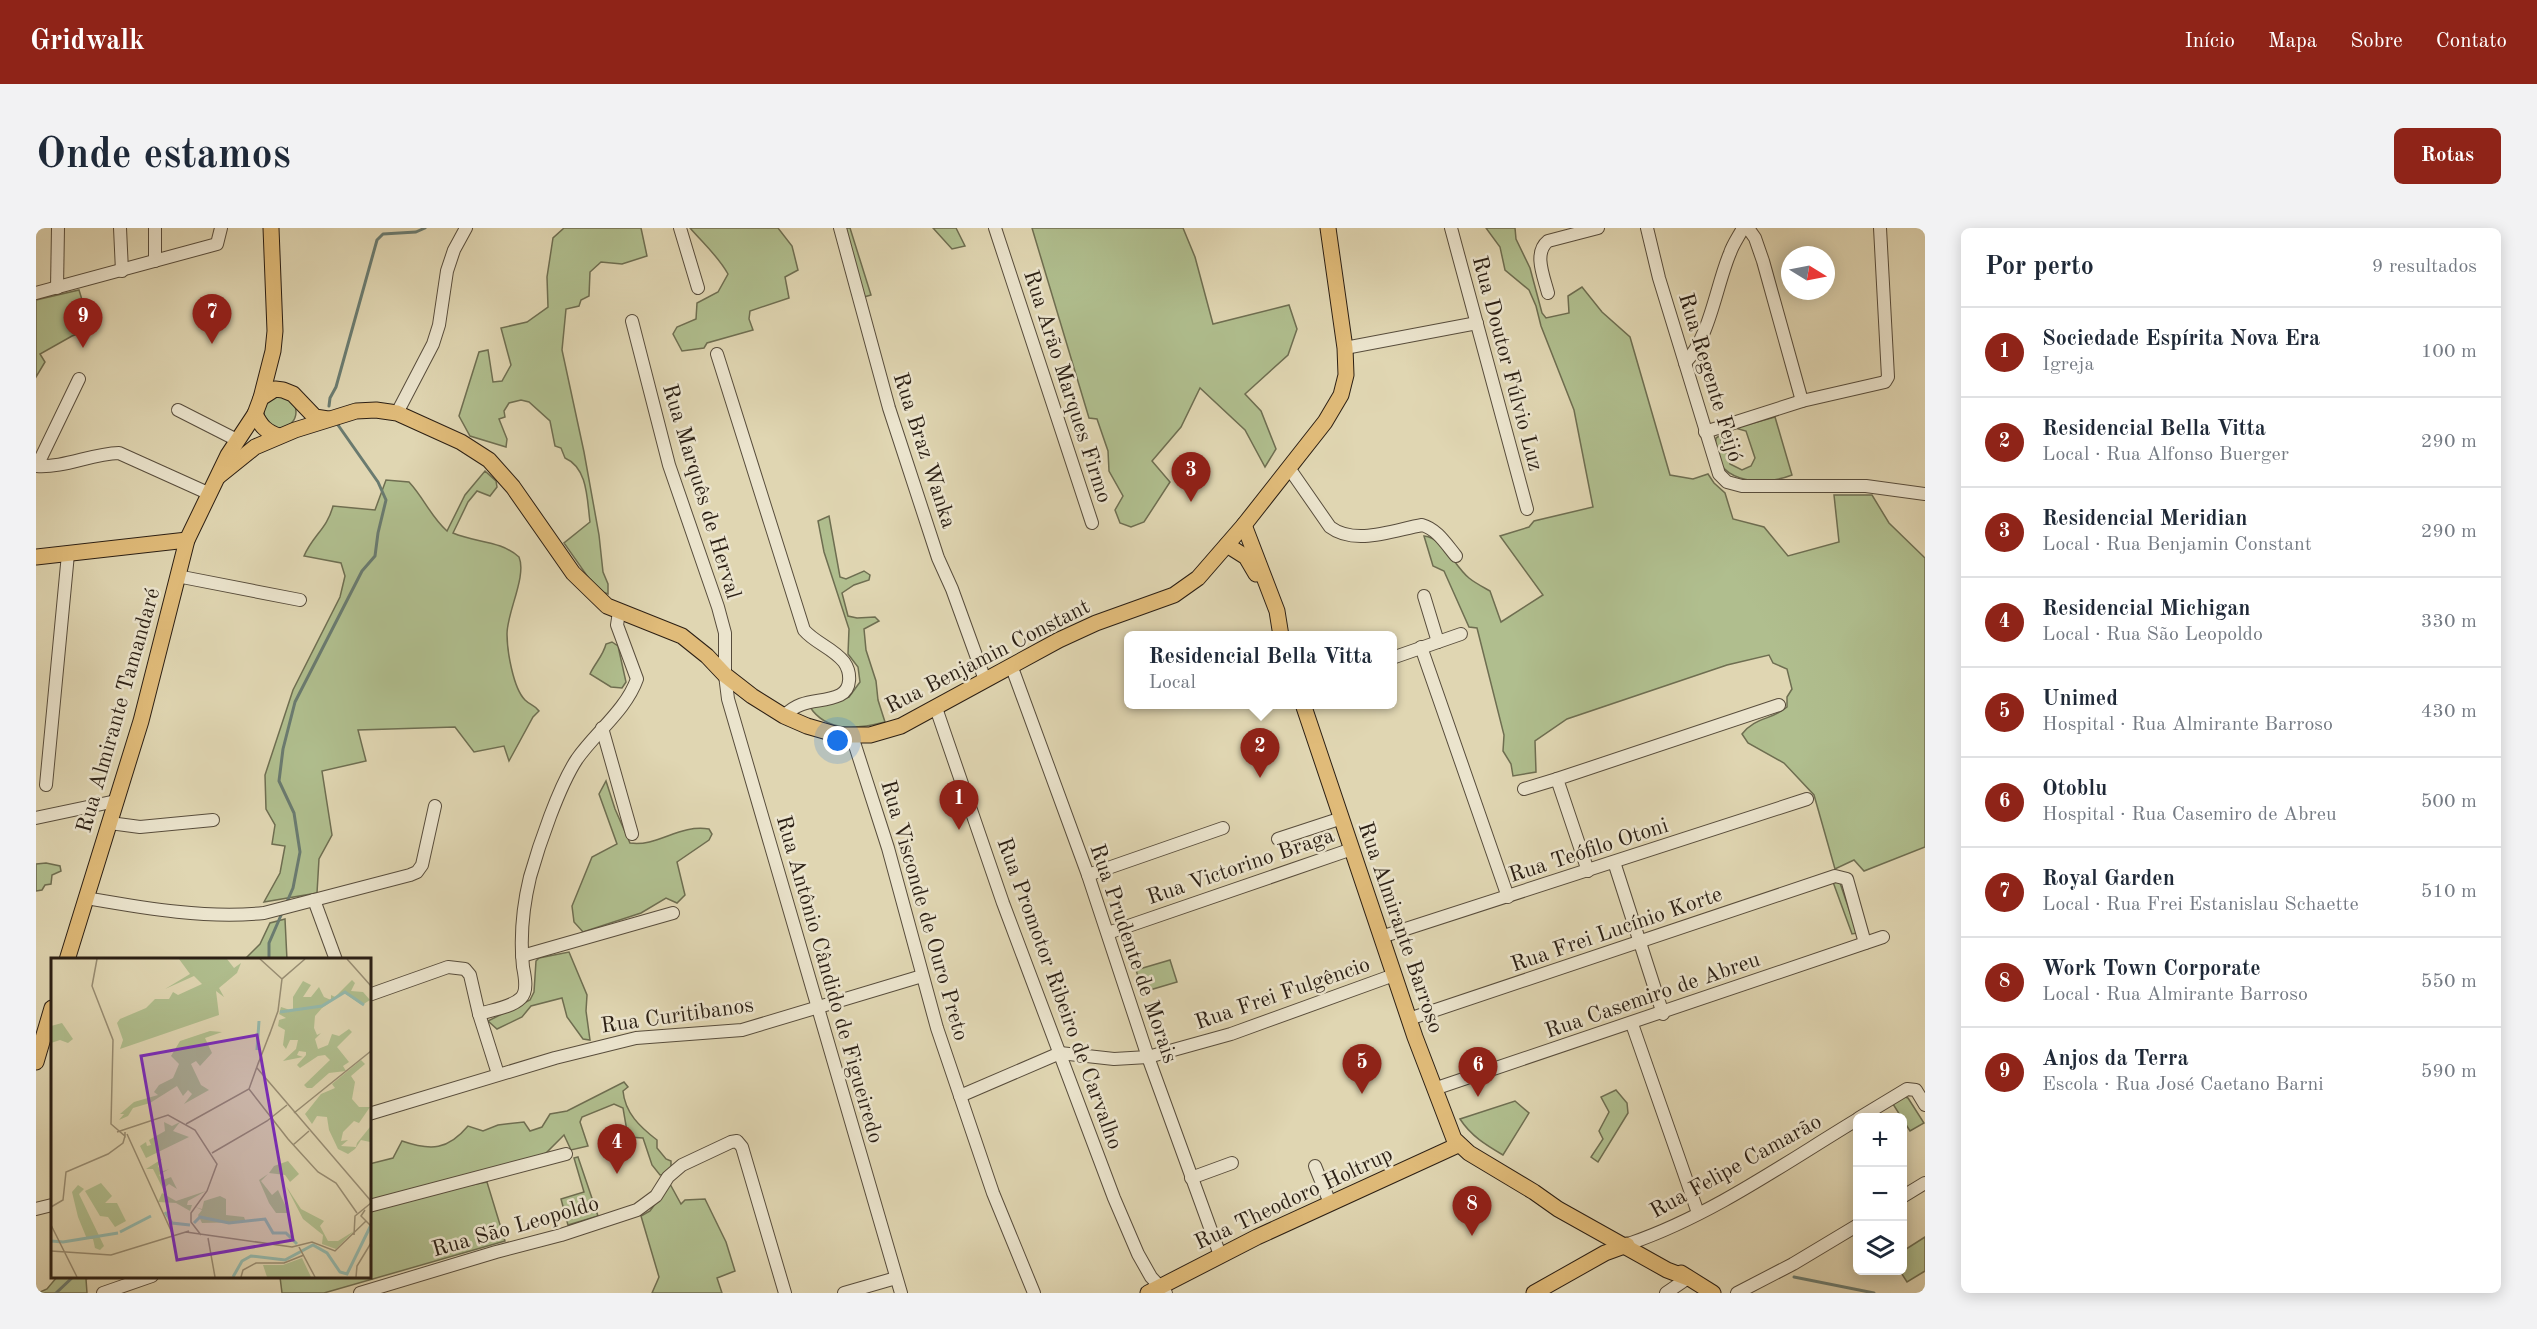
<!DOCTYPE html>
<html lang="pt">
<head>
<meta charset="utf-8">
<style>
	body { margin:0; font-family:"Old Standard TT",serif; background:#f2f2f3; color:#1f2937 }
	.controls { position:absolute; right:18px; bottom:18px; display:grid; overflow:hidden; border-radius:9px; box-shadow:0 3px 15px #0003 }
	.controls button { width:54px; height:54px; display:grid; place-items:center; padding:0; border:0; border-bottom:2px solid #e0e1e3; background:#fff; color:#1f2937; font:30px sans-serif }
	.compass { position:absolute; left:1745px; top:18px; width:54px; height:54px; border-radius:50%; background:#fff; box-shadow:0 3px 15px #0003; rotate:100deg }
	.you { position:absolute; left:802px; top:513px; width:21px; height:21px; margin:-15px; border:4px solid #fff; border-radius:50%; background:#1a73e8; box-shadow:0 0 0 9px #1a73e833 }
	.badge { display:grid; place-items:center; width:39px; height:39px; border-radius:50%; background:#8f2418; color:#fff; font-size:20px; font-weight:700 }
	.pin { position:absolute; translate:-50% -50px; filter:drop-shadow(0 2px 3px #0008) }
	.pin::after { content:''; position:absolute; top:32px; width:21px; height:18px; background:inherit; clip-path:polygon(0 0,100% 0,50% 100%) }
	.popup { position:absolute; left:1088px; top:403px; width:273px; height:78px; box-sizing:border-box; display:grid; place-content:center; border-radius:9px; background:#fff; filter:drop-shadow(0 2px 4px #0005); font-size:20px; white-space:nowrap; color:#747a83 }
	.popup b { font-size:22px; color:#1f2937 }
	.popup::after { content:''; position:absolute; left:50%; top:100%; margin-left:-12px; border:12px solid transparent; border-top-color:#fff }
	.list { margin:0; padding:0; list-style:none }
	h2 { display:flex; justify-content:space-between; align-items:center; height:78px; margin:0; padding:0 24px; font-size:26px }
	h2 small { font-size:20px; font-weight:400; color:#747a83 }
	.list li { display:grid; grid-template-columns:39px 1fr auto; gap:18px; align-items:center; box-sizing:border-box; height:90px; padding:0 24px; border-top:2px solid #e0e1e3 }
	.list b { display:block; font-size:22px; white-space:nowrap }
	.list p { margin:0; font-size:20px; white-space:nowrap; color:#747a83 }
	.list em { font-size:20px; font-style:normal; color:#747a83 }
	.icon { flex:none; width:33px; height:33px; fill:none; stroke:currentColor; stroke-width:2; stroke-linecap:round; stroke-linejoin:round }
	.map { position:relative; flex:none; width:1889px; height:1065px; overflow:hidden; border-radius:9px }
	header { display:flex; align-items:center; gap:36px; box-sizing:border-box; height:84px; padding:0 30px; background:#8f2418; color:#fff }
	header strong { font-size:28px }
	nav { display:flex; gap:33px; margin-inline-start:auto; font-size:21px }
	.intro { display:flex; align-items:center; justify-content:space-between; box-sizing:border-box; height:144px; padding:0 36px }
	h1 { margin:0; font-size:42px }
	.button { padding:15px 27px; border-radius:9px; background:#8f2418; color:#fff; font-size:21px; font-weight:700 }
	main { display:flex; gap:36px; padding:0 36px }
	aside { flex:1; background:#fff; border-radius:9px; box-shadow:0 3px 15px #0003 }
	.map>svg:first-child { display:block }
	.green { fill:#b0be8e; stroke:#6e6e51; stroke-width:1.5 }
	.lines { fill:none; stroke-linecap:round; stroke-linejoin:round }
	.stream { stroke:#6a7b70; stroke-width:3 }
	.minor-casing { stroke:#584d3c; stroke-width:14 }
	.major-casing { stroke:#2b1f14; stroke-width:17 }
	.minor { stroke:#ebe4cd; stroke-width:12 }
	.major { stroke:#e0bb79; stroke-width:15 }
	.labels { text-anchor:middle; stroke-width:5; stroke-linejoin:round; paint-order:stroke }
	.street-label { font-size:22px; fill:#2b1f14; stroke:#ebe4cd }
	.inset-river { fill:none; stroke:#94b9ad; stroke-width:3 }
	.inset-road { fill:none; stroke:#988d73; stroke-width:1.5 }
	.view { fill:#7b2cbf; fill-opacity:0.15; stroke:#7b2cbf; stroke-width:3 }
	.inset-edge { fill:none; stroke:#2b1f14; stroke-width:3 }
</style>
</head>
<body>
<header>
<strong>Gridwalk</strong>
<nav><a>Início</a><a>Mapa</a><a>Sobre</a><a>Contato</a></nav>
</header>
<div class="intro"><h1>Onde estamos</h1><a class="button">Rotas</a></div>
<main>
<div class="map">
<svg width="1889" height="1065" viewBox="0 0 1889 1065">
	<rect width="100%" height="100%" fill="#e0d6b2"/>
	<filter id="stains"><feTurbulence type="fractalNoise" baseFrequency=".00333" numOctaves="4"/><feColorMatrix values="0 0 0 0 .2 0 0 0 0 .09 0 0 0 0 .02 0 0 0 .5 -.17"/></filter>
	<radialGradient id="worn" r=".72"><stop offset=".6" stop-color="#630" stop-opacity="0"/><stop offset="1" stop-color="#630" stop-opacity=".3"/></radialGradient>
	<g class="green">
		<path d="M528,0H605L611,28L586,36L565,34L554,44L553,68L545,72L543,78L530,81L526,122L548,224L563,307L567,344L572,356V366L561,362L528,315L554,294C551,272 552,240 529,230L525,220L519,218L514,193L493,174L485,172L473,175L468,183L469,189L463,191L471,211L470,219L434,208L423,188L443,124L452,122L457,154L466,153L475,137L465,100L491,94L512,79L511,49L517,10Z"/>
		<path d="M654,0H742L756,18L762,42L749,49L753,70L714,83L713,91L717,102L671,115L668,120L646,123L637,106L641,99L660,91L661,75L682,64L692,46C682,28 668,16 654,0Z"/>
		<polygon points="808,0 814,0 835,67 828,69"/>
		<polygon points="897,0 920,0 929,18 916,21"/>
		<polygon points="996,0 1147,0 1159,29 1177,96 1253,77 1261,101 1252,127 1209,166 1225,183 1240,221 1229,239 1209,202 1164,160 1145,199 1116,233 1134,254 1108,294 1095,299 1084,295 1079,282 1087,268 1073,243 1072,223 1061,191 1053,190"/>
		<path d="M1450,0H1479L1480,11L1494,40L1506,85L1510,90L1533,85L1532,68L1546,59L1566,84L1594,109L1634,247L1657,251L1672,246L1678,255L1689,265L1697,291L1728,299L1752,328L1803,314L1798,267H1836L1853,295L1889,330V619L1828,643L1818,632L1799,641L1778,567L1748,535L1712,515L1706,506C1719,489 1736,492 1751,479V469L1756,461L1751,441L1737,435L1733,427L1691,437L1531,491L1499,513L1500,544L1477,548L1475,536L1467,523L1468,507L1441,400L1433,399L1408,343L1397,338L1388,308C1408,310 1418,338 1433,350C1439,355 1447,359 1454,363L1465,394L1507,367L1464,308L1493,299L1498,293L1557,279L1538,182L1505,98L1500,78L1493,62L1469,42L1464,19Z"/>
		<polygon points="43,62 55,101 36,108 4,126 9,134 0,149 0,72"/>
		<circle cx="244" cy="184" r="16"/>
		<path d="M1739,189L1756,247C1726,259 1673,255 1680,210L1691,203L1693,205L1685,212C1687,222 1693,227 1694,236L1706,242L1715,238L1719,230L1710,203L1699,200Z"/>
		<path d="M449,243L460,253L461,259L454,268L441,263L432,274L417,305C440,315 464,312 483,329C491,348 471,384 471,406C471,422 477,460 489,472C494,477 499,477 503,483L497,489L473,533L468,518L438,524L419,499L322,502L330,533L286,543L296,607L283,631L281,665L228,674L244,645L249,618L236,616L239,597L230,581L229,547L257,462L304,369L309,348L305,335L268,328C277,307 291,301 297,278L339,282L350,252L373,254C388,270 395,289 411,303L429,267Z"/>
		<path d="M793,288L804,349L810,351L828,343L834,347L833,352L818,357L806,365L812,388L821,390L839,389L843,393L828,401L830,422L840,453L842,472L849,494C822,501 791,505 774,479L813,469L824,454L822,439L812,426L813,401L788,324L782,293Z"/>
		<path d="M576,414L582,418L590,454L586,460L575,459L554,446C559,435 567,428 570,416Z"/>
		<path d="M570,553L579,581L594,615C622,619 643,596 673,601L676,606L673,612L641,634L649,667L641,675L630,670L605,685L547,704L538,694L536,678L556,629L581,616L563,566Z"/>
		<polygon points="10,635 24,638 25,643 16,647 15,656 9,657 6,662 0,663 0,636"/>
		<polygon points="1803,652 1821,705 1816,706 1797,654"/>
		<polygon points="249,691 251,732 208,732 224,716 234,695"/>
		<polygon points="533,724 551,767 550,783 554,812 547,811 531,789 526,770 495,778 486,789 461,801 452,793 494,772 498,764 500,733 503,730"/>
		<polygon points="1134,732 1141,754 1107,764 1100,742"/>
		<path d="M588,854L592,859L587,863C589,885 604,899 621,912V920L630,931L635,933V939L630,946L624,947L616,937L607,910L592,909L587,880L578,876L546,889L544,894L552,918L535,922L528,907L510,925L435,957L451,954L469,1013L288,1065H246L244,1049L333,1048V936L357,930L366,913C395,923 412,922 432,898L447,903L462,897L488,894L494,903L506,899L514,886L531,883Z"/>
		<polygon points="1580,862 1591,875 1592,885 1562,934 1555,929 1567,911 1563,903 1573,884 1565,869"/>
		<polygon points="1869,869 1872,870 1888,895 1874,903 1855,873"/>
		<path d="M1479,873L1493,885L1467,927C1450,917 1435,908 1424,891Z"/>
		<polygon points="542,929 562,988 532,997 525,971 548,964 538,930"/>
		<polygon points="634,956 645,976 649,972 669,971 690,1014 699,1043 681,1050 686,1065 616,1065 623,1049 605,988 614,983"/>
		<polygon points="1889,1009 1889,1043 1871,1054 1864,1043 1866,1042 1867,1023"/>
		<polygon points="21,1049 21,1048 55,1049 50,1051 51,1065 2,1065 11,1061"/>
	</g>
	<g class="lines">
		<g class="stream">
			<polyline points="293,178 294,170 300,159 341,12 347,6 380,4 389,0"/>
			<polyline points="250,676 257,660 264,624 258,585 243,553 247,521 259,474 326,343 339,328 342,305 350,272 342,254 302,197"/>
			<polyline points="233,732 233,715 246,685"/>
			<polyline points="1758,1049 1838,1065"/>
			<polyline points="20,1065 38,1048"/>
		</g>
		<defs>
			<g id="minor">
				<polyline points="84,0 86,43"/>
				<polyline points="644,0 662,60"/>
				<polyline points="804,0 853,180 902,330 916,361 949,452"/>
				<polyline points="959,0 1056,295"/>
				<polyline points="1415,0 1491,281"/>
				<polyline points="1611,0 1623,50 1683,246 1691,254 1706,258 1830,258 1889,266"/>
				<polyline points="1712,0 1719,10 1727,33 1766,173"/>
				<polyline points="119,33 119,0"/>
				<polyline points="21,60 22,0"/>
				<polyline points="0,65 181,16 185,0"/>
				<path d="M1512,65C1508,49 1497,25 1512,13L1562,0"/>
				<polyline points="596,93 633,237 682,379 689,405 689,447 692,471 865,1065"/>
				<polyline points="1309,120 1441,95"/>
				<path d="M681,126L768,402C779,415 797,420 808,434C815,444 816,461 804,467C785,476 766,469 748,488"/>
				<path d="M1649,135C1674,109 1680,58 1694,25C1697,16 1703,8 1707,0"/>
				<polyline points="142,182 201,212"/>
				<polyline points="361,185 397,116 403,97 411,43 418,22 430,0"/>
				<polyline points="1669,204 1766,173 1849,154 1852,149 1844,0"/>
				<path d="M0,238C29,240 54,226 83,225L174,266"/>
				<polyline points="1,238 43,151"/>
				<path d="M1253,240L1294,299C1319,318 1358,302 1386,297C1401,301 1410,316 1420,328"/>
				<polyline points="141,348 264,372"/>
				<polyline points="1388,368 1402,414"/>
				<polyline points="1385,419 1472,669"/>
				<polyline points="1356,430 1425,406"/>
				<polyline points="975,437 1052,647 1112,829 1184,1027"/>
				<polyline points="900,480 967,675 1078,970 1102,1026 1115,1049 1130,1065"/>
				<polyline points="566,500 596,606"/>
				<polyline points="816,508 852,620 901,800 957,965 998,1065"/>
				<polyline points="10,557 32,326"/>
				<polyline points="1488,561 1521,551"/>
				<polyline points="0,590 80,573"/>
				<polyline points="74,595 104,599 177,592"/>
				<polyline points="1242,611 1306,590"/>
				<polyline points="1578,634 1627,786"/>
				<polyline points="1552,643 1521,551 1743,477"/>
				<polyline points="1052,647 1187,600"/>
				<path d="M50,670C108,680 169,691 228,685L374,647L381,644L386,637L399,578"/>
				<polyline points="278,672 300,732"/>
				<polyline points="1072,705 1316,621"/>
				<polyline points="1345,709 1771,571"/>
				<polyline points="486,728 637,685"/>
				<polyline points="333,767 412,739 429,741 434,747 443,786 462,846"/>
				<path d="M443,786C455,782 475,780 485,770C492,763 489,749 487,739C484,710 487,678 494,649C503,617 523,558 541,531C560,504 590,482 601,451L581,397L583,384"/>
				<polyline points="1373,791 1799,648 1811,651 1829,715"/>
				<polyline points="1596,796 1662,985"/>
				<polyline points="1398,861 1847,709"/>
				<polyline points="924,868 1024,825 1078,831 1112,829 1195,806 1358,747"/>
				<polyline points="333,886 519,830 600,810 706,802 886,748"/>
				<polyline points="1823,890 1871,861 1880,862 1889,877"/>
				<polyline points="1279,938 1294,975"/>
				<polyline points="1155,950 1196,935"/>
				<polyline points="1866,969 1889,955"/>
				<polyline points="333,978 530,926"/>
				<polyline points="0,981 16,977"/>
				<path d="M1595,1015C1676,987 1749,935 1822,891"/>
				<polyline points="67,1065 116,1048"/>
				<polyline points="324,1065 460,1024 525,1007 601,982 620,968 632,949 646,937 695,914 701,913 706,919 749,1065"/>
				<polyline points="808,1065 860,1050"/>
				<polyline points="1630,1065 1652,1050"/>
				<polyline points="1701,1065 1757,1036 1822,997"/>
			</g>
			<g id="major">
				<polyline points="225,170 237,123 239,103 235,0"/>
				<path d="M219,186C225,198 230,204 243,208"/>
				<polyline points="183,248 219,219 259,202 320,183 340,182 361,185 425,214 453,232 477,259 537,345 571,378 646,408 671,428 689,447 716,468 748,488 771,498 802,507 834,507 865,498 1023,412 1060,395 1138,367 1162,350 1208,297 1289,194 1305,167 1310,147 1309,120 1292,0"/>
				<polyline points="1208,297 1241,383 1245,408"/>
				<polyline points="1191,317 1210,329 1220,346"/>
				<polyline points="0,329 151,312"/>
				<polyline points="1267,476 1379,809 1418,911 1433,925 1498,964 1522,981 1631,1042 1652,1050"/>
				<polyline points="31,732 105,493 151,312 192,227 219,186 225,170 239,161 247,162 257,166 279,189 292,191"/>
				<polyline points="0,834 16,780"/>
				<polyline points="1645,1045 1677,1065"/>
				<polyline points="1112,1065 1221,1009 1422,917"/>
				<polyline points="1498,1065 1569,1025 1591,1017"/>
			</g>
		</defs>
		<use href="#minor" class="minor-casing"/>
		<use href="#major" class="major-casing"/>
		<use href="#minor" class="minor"/>
		<use href="#major" class="major"/>
	</g>
	<g class="labels">
		<g class="street-label">
			<text transform="translate(1473 135) rotate(75)" y="8">Rua Doutor Fúlvio Luz</text>
			<text transform="translate(1676 149) rotate(73)" y="8">Rua Regente Feijó</text>
			<text transform="translate(1033 158) rotate(72)" y="8">Rua Arão Marques Firmo</text>
			<text transform="translate(890 222) rotate(72)" y="8">Rua Braz Wanka</text>
			<text transform="translate(667 263) rotate(73)" y="8">Rua Marquês de Herval</text>
			<text transform="translate(951 427) rotate(-27)" y="8">Rua Benjamin Constant</text>
			<text transform="translate(81 482) rotate(-74)" y="8">Rua Almirante Tamandaré</text>
			<text transform="translate(1552 621) rotate(-18)" y="8">Rua Teófilo Otoni</text>
			<text transform="translate(1204 637) rotate(-19)" y="8">Rua Victorino Braga</text>
			<text transform="translate(890 682) rotate(74)" y="8">Rua Visconde de Ouro Preto</text>
			<text transform="translate(1366 699) rotate(71)" y="8">Rua Almirante Barroso</text>
			<text transform="translate(1580 700) rotate(-19)" y="8">Rua Frei Lucínio Korte</text>
			<text transform="translate(1099 725) rotate(71)" y="8">Rua Prudente de Morais</text>
			<text transform="translate(795 751) rotate(74)" y="8">Rua Antônio Cândido de Figueiredo</text>
			<text transform="translate(1246 764) rotate(-19)" y="8">Rua Frei Fulgêncio</text>
			<text transform="translate(1025 765) rotate(70)" y="8">Rua Promotor Ribeiro de Carvalho</text>
			<text transform="translate(1616 766) rotate(-19)" y="8">Rua Casemiro de Abreu</text>
			<text transform="translate(641 786) rotate(-8)" y="8">Rua Curitibanos</text>
			<text transform="translate(1699 937) rotate(-29)" y="8">Rua Felipe Camarão</text>
			<text transform="translate(1257 969) rotate(-25)" y="8">Rua Theodoro Holtrup</text>
			<text transform="translate(479 997) rotate(-16)" y="8">Rua São Leopoldo</text>
		</g>
	</g>
	<g transform="translate(15 730)">
		<rect width="320" height="320" fill="#e0d6b2"/>
		<path d="M128,1H176L183,10L190,5L186,15L168,30L173,39L165,33L168,57L69,91L72,82L66,65L69,61L95,50L104,41H118L122,34L127,37L151,26L143,18L114,31L139,16ZM301,22L304,25L300,33L312,34L319,42L311,47L293,35L271,50L264,58L263,70L266,77L270,75L264,81L267,91L277,87L281,76L288,78L298,71L301,74L286,89L298,104L292,108L295,113L278,115L261,130H256L253,127L279,102L274,97L267,98L249,110L246,107L255,97V94L248,93L246,97L252,99L232,103L245,91L247,82H239L235,91L232,87L234,72L227,68L228,62L235,60L228,56L230,49L242,53V39L252,23L260,27L252,39H260L268,29L273,39L280,42V37L284,39ZM11,65L22,81L17,85L9,82L0,85V68ZM159,73L171,74L154,80L161,95L149,108L145,103L140,106L150,127L158,132L133,146L141,136L137,132L132,138L126,128L99,145L82,150L77,158L68,162L73,156H69L83,144L107,137L103,134L108,127L122,120L128,106L120,98L129,83ZM310,102L314,106L300,118L304,124L301,141L308,149H319L308,165L303,163L292,174L290,183L297,182L290,188L305,189L306,185L319,169V184L310,182L304,191L297,196L287,191L278,172L276,159L266,158L261,166L254,156L270,136L284,130L281,126ZM113,164L121,168L129,164L122,173L138,179L95,200L89,188L95,184L96,188L100,187L98,182L114,173ZM111,201L107,208L110,214L118,211L108,217L112,222L120,219L126,231L118,226L112,231L102,211H95ZM237,203L248,216L239,224L234,217L218,215L223,208ZM217,216L210,223L221,237L227,232L238,255H225L218,245L208,222ZM50,225L61,238L54,245H66L75,263L64,269L57,259L49,258L34,233ZM27,227L33,231L28,236L53,288L49,292L44,290L42,281H36L27,259L21,234ZM235,228L250,251L273,263L269,268L277,283H287L303,273L285,291L271,286L272,277L252,261ZM155,233L137,243L136,247H141L139,253L125,245L107,244L111,235L125,243ZM169,238L175,241V257L193,259L195,264L151,265L147,257L151,252L144,249L151,251L153,243ZM251,300L260,319H216L212,307H232Z" fill="#b0be8e"/>
		<path class="inset-river" d="M229,54L271,48L294,34L313,47M206,92L208,63M114,254L121,265L139,267M143,265L149,259L178,265L214,261L222,275H235L246,286M69,274L100,258M0,283L12,284L67,275M182,319L191,303L200,298L234,302L262,287L276,295L289,314L296,316L320,267"/>
		<path class="inset-road" d="M46,1L41,28L62,82L60,166L74,178V174M209,1L231,21M296,1L320,28M218,78L227,53L231,21L254,1M207,106L219,75M206,110L320,243M198,131L237,181L267,214L285,225L306,255M243,155L320,93M135,166L198,131L208,103M66,174L117,157L144,172L166,206L156,233L140,255V264L150,277M76,176L122,277M242,187L258,173M161,195L216,163L236,147M0,249L12,242L15,214L57,196L72,185L74,178M314,252L310,258L320,268M0,267L26,319M135,274L241,289L261,284L284,293L315,263M303,277L304,258L320,245M157,280L164,319M248,289L264,319M0,293L60,297L138,273M190,319L192,312L205,305H233L253,297M305,319L306,308L320,285"/>
		<path class="view" d="M206,77L242,282L126,302L90,98Z"/>
		<rect width="320" height="320" class="inset-edge"/>
	</g>
	<rect width="100%" height="100%" filter="url(#stains)"/>
	<rect width="100%" height="100%" fill="url(#worn)"/>
</svg>
<div class="controls">
<button>+</button>
<button>−</button>
<button><svg class="icon" aria-label="layers" viewBox="0 0 24 24"><path d="M12 4l9 5-9 5-9-5zM3 14l9 5 9-5"/></svg></button>
</div>
<svg class="compass" viewBox="-18 -18 36 36"><path d="M0-13l5 13h-10z" fill="#e53935"/><path d="M0 13l5-13h-10z" fill="#747a83"/></svg>
<div class="you"></div>
<div class="pin badge" style="left:923px;top:602px">1</div>
<div class="pin badge" style="left:1224px;top:550px">2</div>
<div class="popup"><b>Residencial Bella Vitta</b>Local</div>
<div class="pin badge" style="left:1155px;top:274px">3</div>
<div class="pin badge" style="left:581px;top:946px">4</div>
<div class="pin badge" style="left:1326px;top:866px">5</div>
<div class="pin badge" style="left:1442px;top:869px">6</div>
<div class="pin badge" style="left:176px;top:116px">7</div>
<div class="pin badge" style="left:1436px;top:1008px">8</div>
<div class="pin badge" style="left:47px;top:120px">9</div>
</div>
<aside>
<h2>Por perto<small>9 resultados</small></h2>
<ul class="list">
<li><span class="badge">1</span><div><b>Sociedade Espírita Nova Era</b><p>Igreja</p></div><em>100 m</em></li>
<li><span class="badge">2</span><div><b>Residencial Bella Vitta</b><p>Local · Rua Alfonso Buerger</p></div><em>290 m</em></li>
<li><span class="badge">3</span><div><b>Residencial Meridian</b><p>Local · Rua Benjamin Constant</p></div><em>290 m</em></li>
<li><span class="badge">4</span><div><b>Residencial Michigan</b><p>Local · Rua São Leopoldo</p></div><em>330 m</em></li>
<li><span class="badge">5</span><div><b>Unimed</b><p>Hospital · Rua Almirante Barroso</p></div><em>430 m</em></li>
<li><span class="badge">6</span><div><b>Otoblu</b><p>Hospital · Rua Casemiro de Abreu</p></div><em>500 m</em></li>
<li><span class="badge">7</span><div><b>Royal Garden</b><p>Local · Rua Frei Estanislau Schaette</p></div><em>510 m</em></li>
<li><span class="badge">8</span><div><b>Work Town Corporate</b><p>Local · Rua Almirante Barroso</p></div><em>550 m</em></li>
<li><span class="badge">9</span><div><b>Anjos da Terra</b><p>Escola · Rua José Caetano Barni</p></div><em>590 m</em></li>
</ul>
</aside>
</main>
</body>
</html>
